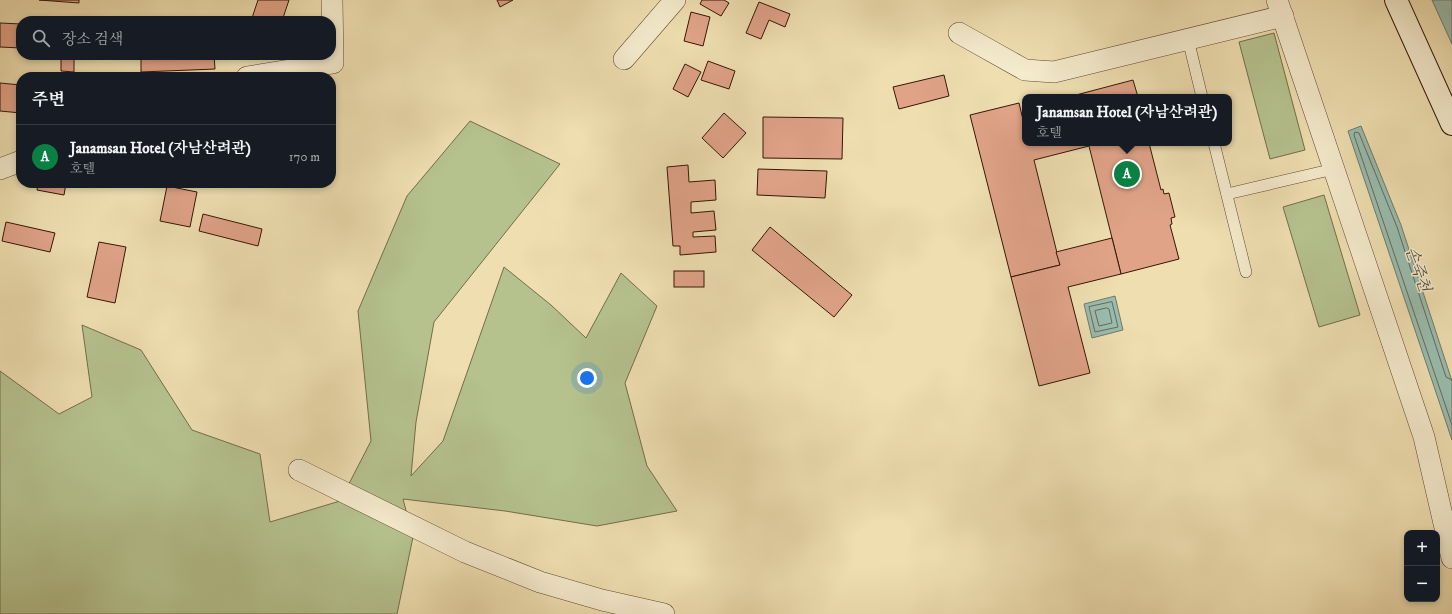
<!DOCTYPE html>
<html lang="ko">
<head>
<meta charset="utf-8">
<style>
	body { margin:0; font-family:"IM FELL DW Pica","Noto Serif KR",serif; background:#242831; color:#f1f3f6 }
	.controls { position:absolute; right:12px; bottom:12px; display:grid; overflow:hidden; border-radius:8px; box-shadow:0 2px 6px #0003 }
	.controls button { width:36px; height:36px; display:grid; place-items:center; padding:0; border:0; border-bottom:1px solid #363941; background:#171b24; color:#f1f3f6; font:20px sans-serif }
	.you { position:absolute; left:587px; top:378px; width:14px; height:14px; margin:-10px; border:3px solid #fff; border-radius:50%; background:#1a73e8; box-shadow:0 0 0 6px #1a73e833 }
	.badge { display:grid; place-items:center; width:26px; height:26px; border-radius:50%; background:#0b8043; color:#fff; font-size:13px; font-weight:700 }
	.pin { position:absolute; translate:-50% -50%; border:2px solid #fff; box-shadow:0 1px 4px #0006 }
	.popup { position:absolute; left:1022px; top:94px; width:210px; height:52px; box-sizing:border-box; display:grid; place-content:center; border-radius:8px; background:#171b24; filter:drop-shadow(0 1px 3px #0005); font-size:13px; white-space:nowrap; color:#9ea1a6 }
	.popup b { font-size:15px; color:#f1f3f6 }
	.popup::after { content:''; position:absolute; left:50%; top:100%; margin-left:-8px; border:8px solid transparent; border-top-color:#171b24 }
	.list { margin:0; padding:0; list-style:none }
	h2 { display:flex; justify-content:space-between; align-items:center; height:52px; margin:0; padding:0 16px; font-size:17px }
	h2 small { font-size:13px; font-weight:400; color:#9ea1a6 }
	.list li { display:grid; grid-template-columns:26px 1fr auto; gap:12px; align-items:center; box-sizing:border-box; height:64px; padding:0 16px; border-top:1px solid #363941 }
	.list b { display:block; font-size:15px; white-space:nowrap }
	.list p { margin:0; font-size:13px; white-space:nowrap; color:#9ea1a6 }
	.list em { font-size:13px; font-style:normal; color:#9ea1a6 }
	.icon { flex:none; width:22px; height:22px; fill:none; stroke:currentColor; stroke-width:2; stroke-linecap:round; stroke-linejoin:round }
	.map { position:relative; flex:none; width:1452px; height:614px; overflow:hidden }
	.search { position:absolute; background:#171b24; box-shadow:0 2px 6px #0003; left:16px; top:16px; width:320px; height:44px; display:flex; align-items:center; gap:10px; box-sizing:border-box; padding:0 14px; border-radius:16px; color:#9ea1a6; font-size:15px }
	.panel { position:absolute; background:#171b24; box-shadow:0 2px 6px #0003; left:16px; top:72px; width:320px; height:116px; border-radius:16px }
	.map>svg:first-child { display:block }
	.green { fill:#b5c28e; stroke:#756c4a }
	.water { fill:#99bcae; stroke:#717a6a }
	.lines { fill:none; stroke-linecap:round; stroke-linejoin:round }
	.shore { stroke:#67695a; stroke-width:1 }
	.building { fill:#e0a388; stroke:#351605 }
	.lane-casing { stroke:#634830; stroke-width:12 }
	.street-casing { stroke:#634830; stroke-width:22 }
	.secondary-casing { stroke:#351605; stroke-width:24 }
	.lane { stroke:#f4eacc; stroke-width:11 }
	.street { stroke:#f4eacc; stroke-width:21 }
	.secondary { stroke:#f4eacc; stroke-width:22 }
	.labels { text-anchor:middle; stroke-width:3; stroke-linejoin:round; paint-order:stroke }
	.water-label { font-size:16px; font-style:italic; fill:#585040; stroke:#f4eacc }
</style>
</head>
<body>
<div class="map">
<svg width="1452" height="614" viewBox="0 0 1452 614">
	<rect width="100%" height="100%" fill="#eedeb0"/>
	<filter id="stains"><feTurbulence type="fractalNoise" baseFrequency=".005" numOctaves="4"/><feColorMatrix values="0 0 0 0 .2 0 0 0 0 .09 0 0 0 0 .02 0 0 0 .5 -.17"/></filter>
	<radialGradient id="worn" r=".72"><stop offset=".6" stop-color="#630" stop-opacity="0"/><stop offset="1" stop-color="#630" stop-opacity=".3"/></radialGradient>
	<g class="green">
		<polygon points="1274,33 1305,150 1270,159 1239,42"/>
		<polygon points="470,121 560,164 434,322 416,422 411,476 443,441 504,267 551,305 586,338 621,273 657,306 625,383 647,466 677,511 597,526 505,511 403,499 413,537 397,614 0,614 0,371 59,414 92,397 82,325 141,350 192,430 260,454 270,522 340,501 371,441 358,311 407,196"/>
		<polygon points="1324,195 1360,315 1319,327 1283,207"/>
	</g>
	<g class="water">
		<polygon points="1432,0 1452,0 1452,44"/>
		<polygon points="1361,126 1401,225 1452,381 1452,440 1348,131"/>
		<polygon points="1115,296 1123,330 1092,338 1084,304"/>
	</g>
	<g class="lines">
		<g class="shore">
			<polygon points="1112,302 1118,327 1095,332 1089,307"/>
			<polygon points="1107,308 1109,309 1112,323 1099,326 1095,311"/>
			<polyline points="1452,380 1446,377 1397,227 1359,133 1355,132 1354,135 1452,425"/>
		</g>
	</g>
	<g class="building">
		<polygon points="39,0 79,0 79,3"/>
		<polygon points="258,0 289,0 282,21 251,21"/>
		<polygon points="497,0 513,0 500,7"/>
		<polygon points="702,0 724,0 729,3 721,16 700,4"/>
		<polygon points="759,2 790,14 785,27 769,20 761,39 746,33"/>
		<polygon points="691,12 710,17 703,46 684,41"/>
		<polygon points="0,23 21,24 21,48 0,47"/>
		<polygon points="61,55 74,55 74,72 61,71"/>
		<polygon points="141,55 214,55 215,69 141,72"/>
		<polygon points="708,61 735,71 729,89 701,80"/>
		<polygon points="685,64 701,72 688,97 673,89"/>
		<polygon points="944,75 949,96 899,109 893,87"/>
		<polygon points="1133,80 1138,97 1076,97 1076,95"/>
		<polygon points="0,83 21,85 21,113 0,111"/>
		<polygon points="1019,103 1025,128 1025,143 1149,143 1161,190 1163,189 1164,194 1169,193 1175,217 1171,218 1172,224 1170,225 1179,259 1121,274 1089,146 1034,160 1060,265 1011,277 970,115"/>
		<polygon points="724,113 746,133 723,158 702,138"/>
		<polygon points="763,117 843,118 842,159 763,158"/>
		<polygon points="688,165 689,182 715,180 716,200 691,202 691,213 714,211 716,230 693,232 693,237 715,236 716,252 680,255 680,246 673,246 667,167"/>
		<polygon points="758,169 827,171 825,198 757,195"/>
		<polygon points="38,183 66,183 64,195 37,190"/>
		<polygon points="167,186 197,192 190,227 160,221"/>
		<polygon points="203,214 262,229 258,246 199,231"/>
		<polygon points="6,222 55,233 50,252 2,241"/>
		<polygon points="770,227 852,295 834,317 752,250"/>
		<polygon points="1112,238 1121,274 1068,287 1090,373 1039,386 1011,277 1060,265 1056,252"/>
		<polygon points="99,242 126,247 115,303 87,297"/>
		<rect x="674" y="271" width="30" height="16"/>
	</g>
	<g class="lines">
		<defs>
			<g id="lane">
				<polyline points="1188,39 1202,97"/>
				<polyline points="1214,143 1246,272"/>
				<polyline points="1227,194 1334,169"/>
			</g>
			<g id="street">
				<polyline points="1277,0 1424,437 1452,558"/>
				<polyline points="959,33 1025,70 1054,72 1283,16"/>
				<polyline points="624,59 675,0"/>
				<polyline points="247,77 333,63 332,0"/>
				<polyline points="0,169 21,161"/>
				<polyline points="299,470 465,552 540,582 602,600 664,614"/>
			</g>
			<polyline id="secondary" points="1396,0 1452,124"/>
		</defs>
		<use href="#lane" class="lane-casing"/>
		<use href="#street" class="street-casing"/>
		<use href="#secondary" class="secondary-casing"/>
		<use href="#lane" class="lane"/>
		<use href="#street" class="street"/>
		<use href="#secondary" class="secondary"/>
	</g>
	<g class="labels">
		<g class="water-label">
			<text transform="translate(1419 269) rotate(71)" y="6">손죽천</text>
		</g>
	</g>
	<rect width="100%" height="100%" filter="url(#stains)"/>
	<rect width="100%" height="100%" fill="url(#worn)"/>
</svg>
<div class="controls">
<button>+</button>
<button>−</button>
</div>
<div class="you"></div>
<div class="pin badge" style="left:1127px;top:174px">A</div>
<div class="popup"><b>Janamsan Hotel (자남산려관)</b>호텔</div>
<div class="search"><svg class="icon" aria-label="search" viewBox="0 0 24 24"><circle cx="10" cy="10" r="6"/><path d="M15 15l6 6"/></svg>장소 검색</div>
<section class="panel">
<h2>주변<small></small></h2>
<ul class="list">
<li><span class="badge">A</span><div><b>Janamsan Hotel (자남산려관)</b><p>호텔</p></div><em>170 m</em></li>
</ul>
</section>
</div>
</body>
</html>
